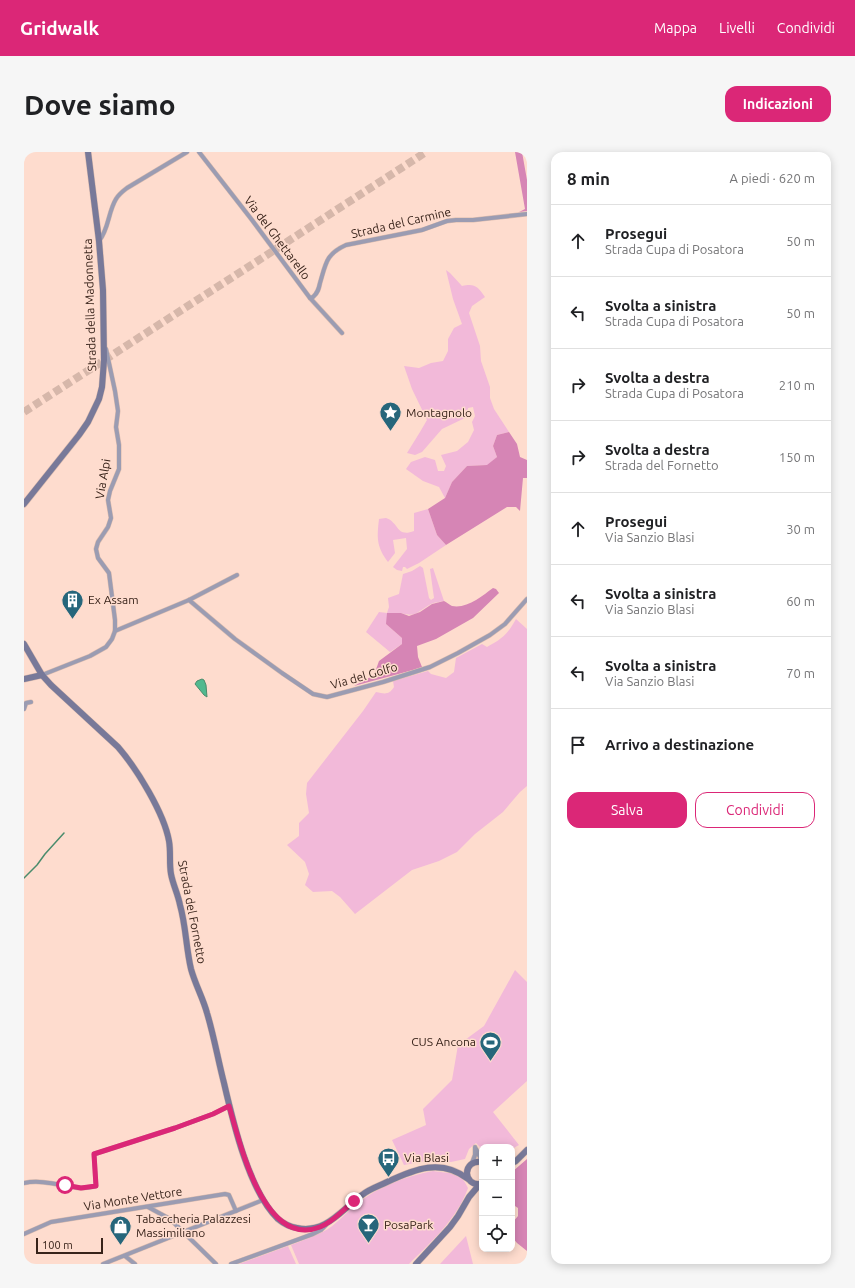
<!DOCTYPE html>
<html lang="it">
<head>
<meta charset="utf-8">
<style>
	body { margin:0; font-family:Ubuntu,sans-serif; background:#f6f6f6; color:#202124 }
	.controls { position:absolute; right:12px; bottom:12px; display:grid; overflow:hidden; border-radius:8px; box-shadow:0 2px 10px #0003 }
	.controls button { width:36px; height:36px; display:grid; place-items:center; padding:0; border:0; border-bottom:1px solid #e0e0e0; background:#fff; color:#202124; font:20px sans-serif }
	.scale { position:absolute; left:12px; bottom:10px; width:67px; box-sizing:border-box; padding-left:4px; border:2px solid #38231a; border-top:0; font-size:11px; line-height:14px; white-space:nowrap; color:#38231a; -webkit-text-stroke:3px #fedcce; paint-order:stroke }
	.stop { position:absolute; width:12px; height:12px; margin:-9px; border:3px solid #db2777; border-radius:50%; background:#fff }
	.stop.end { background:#db2777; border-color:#fff; box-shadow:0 1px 4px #0008 }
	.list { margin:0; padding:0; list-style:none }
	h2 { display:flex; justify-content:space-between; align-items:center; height:52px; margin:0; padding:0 16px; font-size:17px }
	h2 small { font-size:13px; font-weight:400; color:#757577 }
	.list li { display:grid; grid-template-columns:26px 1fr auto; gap:12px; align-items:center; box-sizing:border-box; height:72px; padding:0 16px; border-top:1px solid #e0e0e0 }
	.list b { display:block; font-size:15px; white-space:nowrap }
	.list p { margin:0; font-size:13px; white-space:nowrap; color:#757577 }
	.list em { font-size:13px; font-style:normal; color:#757577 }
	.actions { display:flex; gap:8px; padding:12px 16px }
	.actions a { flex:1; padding:9px 0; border:1px solid #db2777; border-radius:12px; text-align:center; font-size:14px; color:#db2777 }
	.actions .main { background:#db2777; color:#fff }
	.icon { flex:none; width:22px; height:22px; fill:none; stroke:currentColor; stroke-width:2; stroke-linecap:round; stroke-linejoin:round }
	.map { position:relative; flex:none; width:503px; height:1112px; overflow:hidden; border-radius:12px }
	header { display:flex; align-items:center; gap:24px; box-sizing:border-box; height:56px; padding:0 20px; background:#db2777; color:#fff }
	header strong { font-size:19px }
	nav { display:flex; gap:22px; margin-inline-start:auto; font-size:14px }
	.intro { display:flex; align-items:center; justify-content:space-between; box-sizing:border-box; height:96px; padding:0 24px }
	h1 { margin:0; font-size:28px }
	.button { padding:10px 18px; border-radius:12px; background:#db2777; color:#fff; font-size:14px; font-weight:700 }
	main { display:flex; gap:24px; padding:0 24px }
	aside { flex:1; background:#fff; border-radius:12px; box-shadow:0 2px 10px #0003 }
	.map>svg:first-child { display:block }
	.green { fill:#f2b9d9 }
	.forest { fill:#d685b5 }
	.water { fill:#51b98f; stroke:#4a8c6c }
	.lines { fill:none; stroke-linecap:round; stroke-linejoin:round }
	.stream { stroke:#4a8c6c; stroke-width:1.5 }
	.highway-tunnel { stroke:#d6b7aa; stroke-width:8; stroke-dasharray:8 4; stroke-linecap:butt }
	.street-casing { stroke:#dabbae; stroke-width:5 }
	.secondary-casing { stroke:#dabbae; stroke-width:7 }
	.street { stroke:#9b9cb2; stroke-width:4 }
	.secondary { stroke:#787999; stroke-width:6 }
	.route { stroke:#db2777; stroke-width:5 }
	.labels { text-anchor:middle; stroke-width:3; stroke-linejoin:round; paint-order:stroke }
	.street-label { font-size:12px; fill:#38231a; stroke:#fedcce }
	.poi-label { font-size:12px; fill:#38231a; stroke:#fedcce; text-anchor:start }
</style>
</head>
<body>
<header>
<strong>Gridwalk</strong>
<nav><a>Mappa</a><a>Livelli</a><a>Condividi</a></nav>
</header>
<div class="intro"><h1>Dove siamo</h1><a class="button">Indicazioni</a></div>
<main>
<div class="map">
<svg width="503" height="1112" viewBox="0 0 503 1112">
	<rect width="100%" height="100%" fill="#fedcce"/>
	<g class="green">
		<path d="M422,118L426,121L438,134C451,131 454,135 461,145L448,154L445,161L456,194L457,209L466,235V246L470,257L485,280L473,283L469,294L473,305L464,313L443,314L428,330L421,346L415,335L399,329L382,317L387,310L401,305L411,308L414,319H420L422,314L417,303L433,299L444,290L450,278L448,270L451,264L449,255L444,256L443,265L418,277L398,300L391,303L383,301L396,280L403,268L388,237L380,214L395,216L407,211L419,209L424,199V187L430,176L438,172L429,147Z"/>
		<path d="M404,357L413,383L422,393L395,411L383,417L381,415H379L378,419L373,418L369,415L383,397L382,386L369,388L371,401L364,410C352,394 353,385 355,367C357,367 359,366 362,366C375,370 372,386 390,379V361Z"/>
		<path d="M396,414L399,416L405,446L407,448L410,446L406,417L409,416L420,449C416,450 411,450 407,452C394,459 392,466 377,461L362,472L378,486V492L366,500L342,480L355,460L363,461L365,455L364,446L375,442L379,422L388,419Z"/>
		<path d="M492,467L503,477V634L496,640L479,660L451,682L433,700L415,709L388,718L331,762L316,745L308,739L289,740L281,733L285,722L281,710L263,693L275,684V671L285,661L282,642L283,631L339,559L352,540C361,542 365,543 370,535L369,529L404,519L407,522L422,526L430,520L432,506L458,492L463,495C479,486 483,483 492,467Z"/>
		<polygon points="491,818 503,830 503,929 469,960 495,993 488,997 488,995 458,995 458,997 452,991 445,997 441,1007 427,1010 406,1008 380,1013 368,988 402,973 399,957 428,928 434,893 460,874"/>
		<path d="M409,1019C427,1022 436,1018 444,1036C433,1067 407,1090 385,1112H275L267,1093C279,1088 292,1084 304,1077C315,1070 323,1059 334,1051C355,1034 383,1024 409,1019Z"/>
		<polygon points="442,1084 449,1112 416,1112"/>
		<polygon points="264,1094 272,1112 215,1112"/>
	</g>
	<g class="forest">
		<polygon points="491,0 498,0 503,28 503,59 495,60 501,57"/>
		<polygon points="485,280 493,292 496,305 503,308 503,326 499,326 496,359 492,355 483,355 422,393 413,383 404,357 421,346 428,330 443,314 463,313 473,305 469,294 473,283"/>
		<path d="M469,436L472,437L475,441L449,466L412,487L393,494L394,505L398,515L389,518L330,534L350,523L355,509L378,492V486L362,472L363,461H377L385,464L396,460L408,452L420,449C422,450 426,453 428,454C443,457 458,444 469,436Z"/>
		<polygon points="503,1007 503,1099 493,1091 488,1085 488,1071 494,1064 494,1056 488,1052 488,1020"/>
	</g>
	<polygon class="water" points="178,527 180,528 182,533 183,545 180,543 171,532 173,529"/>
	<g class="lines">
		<polyline class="stream" points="0,726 13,713 21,702 40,681"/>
		<polyline class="highway-tunnel" points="0,260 402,0"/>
		<defs>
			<g id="street">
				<polyline points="175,0 228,68 286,146 318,181"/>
				<path d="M75,89C85,77 84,60 92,47C95,42 99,39 103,36L163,0"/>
				<path d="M286,146L289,145C294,141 295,136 296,131C302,111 302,102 322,93L398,78L423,69L432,68H449L503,62"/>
				<polyline points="165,448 211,487 258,521 289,542 303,545 359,530 406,515 434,501 466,483 481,472 503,447"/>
				<polyline points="91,479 165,448 213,423"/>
				<polyline points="18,523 66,504 82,495 88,487 91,479 91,468 85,421 74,406 72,397 74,390 84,375 87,366 84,348 86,339 95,317 95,293 92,275 94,259 91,239 82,197"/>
				<polyline points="0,557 2,551 7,550"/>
				<polyline points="452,997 458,1009"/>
				<polyline points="448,1011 451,1003 451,995"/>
				<path d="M0,1031C18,1027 38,1034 56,1036C61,1036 67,1035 72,1034L70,1002L151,976L189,962L205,954"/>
				<polyline points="124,1055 146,1067 192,1112"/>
				<polyline points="0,1082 27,1070 201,1042 205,1043 212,1059"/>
				<polyline points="101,1104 111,1112"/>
				<polyline points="79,1112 239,1048"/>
				<polyline points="207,1112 289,1082 297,1078 302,1073"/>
			</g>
			<g id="secondary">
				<polyline points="0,352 55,283 64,270 75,247 78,235 80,208 79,138 75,89 64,0"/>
				<path d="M0,492L18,523L27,533L94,595C113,617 140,661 145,689C147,700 145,711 147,722C149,733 154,742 156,753C162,774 162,796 167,817C171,832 179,846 183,861C190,884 194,908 200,931C209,970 225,1039 254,1067C260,1072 266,1075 273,1076C302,1082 317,1058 338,1043C345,1037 355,1034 363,1030C391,1017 417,1006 444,1027"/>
				<polyline points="0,527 18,523"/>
				<path d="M458,1010C438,1007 438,1035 458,1032"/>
				<polyline points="488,1011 492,1009 503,998"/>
				<polyline points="392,1112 426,1075 434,1064 445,1045 456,1032"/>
			</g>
		</defs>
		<use href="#street" class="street-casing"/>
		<use href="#secondary" class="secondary-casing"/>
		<use href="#street" class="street"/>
		<use href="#secondary" class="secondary"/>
	</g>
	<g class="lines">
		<path class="route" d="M41,1033L57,1036L72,1034L70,1002L151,976L189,962L205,954C216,990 239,1097 296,1075C309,1070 319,1058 330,1049"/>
	</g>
	<defs>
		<symbol id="sight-pin" viewBox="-11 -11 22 30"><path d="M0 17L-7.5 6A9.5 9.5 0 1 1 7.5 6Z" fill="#26667b" stroke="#fedcce"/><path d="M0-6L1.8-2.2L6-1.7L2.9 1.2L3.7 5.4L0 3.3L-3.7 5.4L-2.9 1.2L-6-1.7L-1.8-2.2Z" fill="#fff"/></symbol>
		<symbol id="building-pin" viewBox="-11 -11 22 30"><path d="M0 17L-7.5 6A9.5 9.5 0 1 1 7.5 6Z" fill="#26667b" stroke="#fedcce"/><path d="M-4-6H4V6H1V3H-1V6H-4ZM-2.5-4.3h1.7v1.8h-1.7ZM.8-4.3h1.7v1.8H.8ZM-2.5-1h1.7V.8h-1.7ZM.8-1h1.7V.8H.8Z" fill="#fff"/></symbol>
		<symbol id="stadium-pin" viewBox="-11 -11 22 30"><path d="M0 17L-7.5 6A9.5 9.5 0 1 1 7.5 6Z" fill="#26667b" stroke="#fedcce"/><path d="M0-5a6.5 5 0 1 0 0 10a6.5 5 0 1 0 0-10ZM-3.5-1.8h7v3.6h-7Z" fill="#fff"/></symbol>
		<symbol id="bus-pin" viewBox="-11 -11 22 30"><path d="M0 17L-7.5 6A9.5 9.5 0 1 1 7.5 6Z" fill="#26667b" stroke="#fedcce"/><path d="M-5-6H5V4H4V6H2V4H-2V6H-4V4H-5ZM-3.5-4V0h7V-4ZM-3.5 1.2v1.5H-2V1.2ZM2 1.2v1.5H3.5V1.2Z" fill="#fff"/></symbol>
		<symbol id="bar-pin" viewBox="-11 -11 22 30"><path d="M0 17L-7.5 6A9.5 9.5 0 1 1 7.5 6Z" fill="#26667b" stroke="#fedcce"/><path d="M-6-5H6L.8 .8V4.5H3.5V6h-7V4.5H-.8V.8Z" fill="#fff"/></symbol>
		<symbol id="shop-pin" viewBox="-11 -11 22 30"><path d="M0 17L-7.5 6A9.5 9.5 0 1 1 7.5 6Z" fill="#26667b" stroke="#fedcce"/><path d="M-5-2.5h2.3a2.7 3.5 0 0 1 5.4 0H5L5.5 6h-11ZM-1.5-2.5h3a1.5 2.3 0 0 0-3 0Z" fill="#fff"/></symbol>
	</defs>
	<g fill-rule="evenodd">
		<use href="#sight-pin" x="354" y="248" width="25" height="34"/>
		<use href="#building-pin" x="36" y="436" width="25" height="34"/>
		<use href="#stadium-pin" x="454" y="878" width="25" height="34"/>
		<use href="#bus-pin" x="352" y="994" width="25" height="34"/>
		<use href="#bar-pin" x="332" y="1060" width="25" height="34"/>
		<use href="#shop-pin" x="84" y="1062" width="25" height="34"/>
	</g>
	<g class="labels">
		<g class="street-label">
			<text transform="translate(377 71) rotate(-13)" y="4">Strada del Carmine</text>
			<text transform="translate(253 86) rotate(53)" y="4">Via del Ghettarello</text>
			<text transform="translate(66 153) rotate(-92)" y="4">Strada della Madonnetta</text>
			<text transform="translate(79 327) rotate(-80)" y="4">Via Alpi</text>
			<text transform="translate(340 524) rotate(-16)" y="4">Via del Golfo</text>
			<text transform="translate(168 760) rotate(79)" y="4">Strada del Fornetto</text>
			<text transform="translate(109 1047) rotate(-9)" y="4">Via Monte Vettore</text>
		</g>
		<g class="poi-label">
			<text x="382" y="265">Montagnolo</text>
			<text x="64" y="452">Ex Assam</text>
			<text x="452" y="894" text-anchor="end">CUS Ancona</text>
			<text x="380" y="1010">Via Blasi</text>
			<text x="112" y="1071">Tabaccheria Palazzesi<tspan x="112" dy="14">Massimiliano</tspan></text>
			<text x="360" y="1077">PosaPark</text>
		</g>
	</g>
</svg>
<div class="controls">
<button>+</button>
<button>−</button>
<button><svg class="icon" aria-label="locate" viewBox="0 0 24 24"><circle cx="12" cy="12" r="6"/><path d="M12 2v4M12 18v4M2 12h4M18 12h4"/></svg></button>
</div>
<div class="scale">100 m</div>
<div class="stop" style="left:41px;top:1033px"></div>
<div class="stop end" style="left:330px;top:1049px"></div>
</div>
<aside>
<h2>8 min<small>A piedi · 620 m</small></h2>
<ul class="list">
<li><svg class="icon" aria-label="ahead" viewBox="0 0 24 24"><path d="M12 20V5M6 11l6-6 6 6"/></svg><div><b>Prosegui</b><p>Strada Cupa di Posatora</p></div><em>50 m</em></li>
<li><svg class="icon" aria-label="left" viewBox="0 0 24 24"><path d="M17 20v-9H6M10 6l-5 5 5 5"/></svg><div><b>Svolta a sinistra</b><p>Strada Cupa di Posatora</p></div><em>50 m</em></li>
<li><svg class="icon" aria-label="right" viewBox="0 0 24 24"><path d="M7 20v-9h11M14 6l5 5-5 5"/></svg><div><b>Svolta a destra</b><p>Strada Cupa di Posatora</p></div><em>210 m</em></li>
<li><svg class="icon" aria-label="right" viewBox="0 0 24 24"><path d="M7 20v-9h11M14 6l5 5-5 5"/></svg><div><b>Svolta a destra</b><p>Strada del Fornetto</p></div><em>150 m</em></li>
<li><svg class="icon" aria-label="ahead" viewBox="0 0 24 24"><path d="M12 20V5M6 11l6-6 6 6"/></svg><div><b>Prosegui</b><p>Via Sanzio Blasi</p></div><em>30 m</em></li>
<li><svg class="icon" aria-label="left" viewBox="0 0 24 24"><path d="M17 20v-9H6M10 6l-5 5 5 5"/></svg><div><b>Svolta a sinistra</b><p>Via Sanzio Blasi</p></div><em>60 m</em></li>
<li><svg class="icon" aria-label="left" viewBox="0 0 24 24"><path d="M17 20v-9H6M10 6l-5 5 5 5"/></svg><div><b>Svolta a sinistra</b><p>Via Sanzio Blasi</p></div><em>70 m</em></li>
<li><svg class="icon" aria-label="arrive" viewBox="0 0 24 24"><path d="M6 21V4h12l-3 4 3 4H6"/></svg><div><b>Arrivo a destinazione</b></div></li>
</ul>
<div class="actions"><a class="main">Salva</a><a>Condividi</a></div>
</aside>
</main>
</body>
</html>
